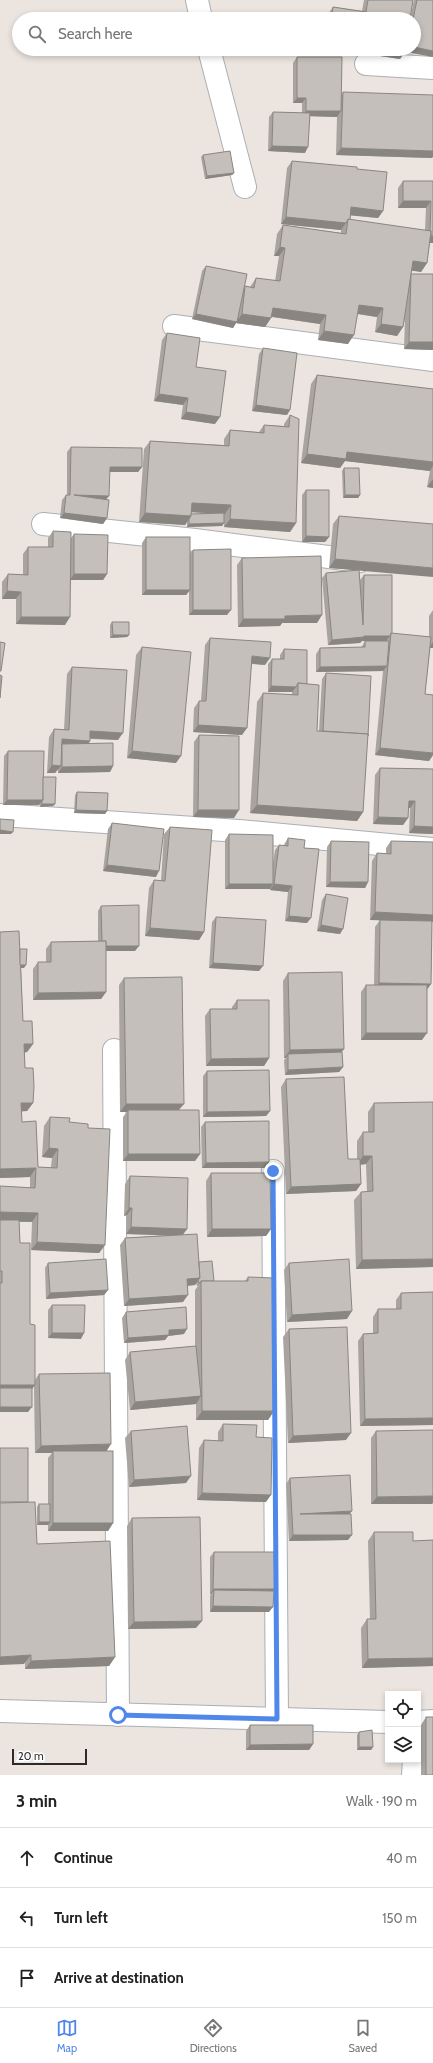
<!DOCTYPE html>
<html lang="en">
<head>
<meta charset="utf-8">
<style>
	body { margin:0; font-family:Cabin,sans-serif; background:#f2f2f2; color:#222 }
	.controls { position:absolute; right:12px; bottom:12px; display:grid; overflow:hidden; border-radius:0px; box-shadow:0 2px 6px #0003 }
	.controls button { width:36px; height:36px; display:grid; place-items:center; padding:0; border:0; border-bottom:1px solid #e0e0e0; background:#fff; color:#222; font:20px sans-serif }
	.scale { position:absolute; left:12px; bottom:10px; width:75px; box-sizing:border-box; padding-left:4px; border:2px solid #2b2b2b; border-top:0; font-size:11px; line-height:14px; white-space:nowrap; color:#2b2b2b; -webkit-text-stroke:3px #fff; paint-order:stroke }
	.stop { position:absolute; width:12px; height:12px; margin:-9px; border:3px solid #4f88e9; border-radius:50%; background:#fff }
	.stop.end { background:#4f88e9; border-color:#fff; box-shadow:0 1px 4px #0008 }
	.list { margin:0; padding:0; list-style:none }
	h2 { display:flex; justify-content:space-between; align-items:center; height:52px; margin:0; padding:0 16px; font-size:17px }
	h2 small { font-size:13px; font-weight:400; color:#767676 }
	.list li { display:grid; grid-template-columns:26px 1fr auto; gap:12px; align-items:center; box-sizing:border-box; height:60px; padding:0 16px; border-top:1px solid #e0e0e0 }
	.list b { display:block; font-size:15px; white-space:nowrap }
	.list em { font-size:13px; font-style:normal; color:#767676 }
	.icon { flex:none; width:22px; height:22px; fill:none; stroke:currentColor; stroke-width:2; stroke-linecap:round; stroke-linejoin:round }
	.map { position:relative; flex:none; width:433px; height:1775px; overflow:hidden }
	.search { position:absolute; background:#fff; box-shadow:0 2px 6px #0003; left:12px; right:12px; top:12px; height:44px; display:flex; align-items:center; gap:10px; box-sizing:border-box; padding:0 14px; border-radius:22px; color:#767676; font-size:15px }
	.sheet { height:232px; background:#fff }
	nav { display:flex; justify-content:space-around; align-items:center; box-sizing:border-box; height:56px; border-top:1px solid #e0e0e0; background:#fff; font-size:11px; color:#767676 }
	nav a { display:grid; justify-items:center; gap:2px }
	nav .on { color:#4f88e9 }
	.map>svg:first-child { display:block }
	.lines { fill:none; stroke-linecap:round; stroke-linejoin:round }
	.minor-casing { stroke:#abafb6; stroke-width:24 }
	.minor { stroke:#fff; stroke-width:22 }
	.wall { fill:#a9a4a0; fill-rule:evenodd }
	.shaded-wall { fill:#898682 }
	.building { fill:#c4bfba; stroke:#898682 }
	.route { stroke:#4f88e9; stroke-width:5 }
</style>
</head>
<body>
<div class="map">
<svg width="433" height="1775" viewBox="0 0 433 1775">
	<rect width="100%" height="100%" fill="#ebe4df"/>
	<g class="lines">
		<defs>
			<g id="minor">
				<polyline points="197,0 201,19"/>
				<polyline points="209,49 245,187"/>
				<polyline points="366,64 433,68"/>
				<polyline points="174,326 433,360"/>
				<polyline points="43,524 195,540 360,561"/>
				<polyline points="0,815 239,831 433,849"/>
				<polyline points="114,1050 118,1715"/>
				<polyline points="273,1171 277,1719"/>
				<polyline points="0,1711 388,1722"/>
				<polyline points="418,1722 433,1721"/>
				<polyline points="413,1775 414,1760"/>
			</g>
		</defs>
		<use href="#minor" class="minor-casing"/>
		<use href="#minor" class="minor"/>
	</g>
	<g class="wall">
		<polygon points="364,0 413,0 410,19 327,19 328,14 333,7 362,11"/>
		<polygon points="414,0 433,0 433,57 405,52 400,59 334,49 414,49 414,19 410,19"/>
		<polygon points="297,57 341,95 343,92 432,158 336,155 337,117 310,116 305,153 268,151 269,117 273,112 302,113 302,103 293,103 293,63"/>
		<polygon points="203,155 234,173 232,175 205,179 201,157"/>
		<polygon points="292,161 357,169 383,211 378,218 351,215 350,220 425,230 426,208 398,208 398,188 403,181 433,181 430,243 427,263 421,272 412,270 411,274 433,274 433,350 404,349 405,319 403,327 397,336 375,332 377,317 357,314 348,344 318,340 320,324 272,317 271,318 265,327 236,323 233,328 192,319 202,271 206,266 244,289 245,286 250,287 256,278 275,281 279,256 274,256 277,234 283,225 341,233 341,230 281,224 287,168"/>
		<polygon points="167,333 196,367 215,424 181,419 183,405 154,401 162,340"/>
		<polygon points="263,348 287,415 252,411 259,354"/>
		<polygon points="317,375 433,389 433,488 427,487 430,471 345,461 340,468 301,463 311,384"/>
		<path d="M290,415L296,523L290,532L224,527V523L222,526L187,527V522L185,525L139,522L144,449L150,441L224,445V439L230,430L259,432L264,425L284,426V424ZM191,512L214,513L191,514Z"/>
		<polygon points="71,447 142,467 138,472 109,472 106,500 107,518 103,524 60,518 62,500 66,495 67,495 67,452"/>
		<polygon points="344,468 360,495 358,498 343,498 342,471"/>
		<polygon points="306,490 329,537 325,542 302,542 302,495"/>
		<polygon points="339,516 359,571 360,587 360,580 364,575 392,634 429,637 429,616 433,610 433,648 430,648 425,694 433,695 433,755 429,761 375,755 383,671 316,672 316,654 320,648 361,648 365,641 382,641 362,641 360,643 328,645 322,578 326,573 357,570 329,568 333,524"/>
		<polygon points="53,531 71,538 74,534 107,574 103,580 71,580 65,625 16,624 16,599 2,599 2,582 8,574 23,575 23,554 28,547 48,547 48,538"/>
		<polygon points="146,537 190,553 193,550 227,615 189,615 189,591 186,595 142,595 142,543"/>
		<polygon points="242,558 317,623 282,623 280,626 238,627 237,565"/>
		<polygon points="112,622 129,635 127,637 110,638 110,625"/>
		<polygon points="210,638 265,665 252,664 242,735 193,732 194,708 199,701 201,701 205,645"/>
		<polygon points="142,647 176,763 127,758 136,655"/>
		<polygon points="284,649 307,684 317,731 319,731 322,679 326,673 367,736 363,812 357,821 250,813 257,702 263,693 292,695 292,692 268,692 268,664 272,659 280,659 280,655"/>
		<polygon points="72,667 118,740 90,739 90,741 88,744 113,766 110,772 58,773 58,769 55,773 47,773 49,737 54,729 64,730 67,674"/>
		<polygon points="199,735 234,818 193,817 194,742"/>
		<polygon points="8,751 43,777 55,804 53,806 40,807 40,804 39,805 3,805 4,756"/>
		<polygon points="380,768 433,769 433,834 409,833 410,808 408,808 408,818 403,825 373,824 375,775"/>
		<polygon points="77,792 107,811 105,814 74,813 75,795"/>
		<polygon points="112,823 156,877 103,871 108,829"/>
		<polygon points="170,827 204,932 199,940 145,936 149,888 154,880 161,881 164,834"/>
		<polygon points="229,834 273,863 275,850 279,845 284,845 285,843 288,838 304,848 307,923 285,921 288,892 270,890 270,888 270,889 225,889 225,840"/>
		<polygon points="331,841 368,882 365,888 326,887 327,847"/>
		<polygon points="391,841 432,922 431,984 427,989 422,1040 361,1040 361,992 366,985 374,985 375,927 380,920 370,920 372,861 377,853 386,854 386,848"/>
		<polygon points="326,894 340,934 317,931 322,900"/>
		<polygon points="101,906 135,951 106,951 106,992 101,999 33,1000 33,969 38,962 46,962 46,949 51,942 98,941 98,911"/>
		<polygon points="216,917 259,971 209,968 212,922"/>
		<polygon points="0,932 20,949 24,968 21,968 23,1021 33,1044 27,1052 24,1053 25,1068 33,1103 27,1111 22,1111 22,1122 38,1167 51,1167 52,1158 42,1157 44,1126 50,1117 88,1128 105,1245 99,1253 31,1250 32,1222 19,1222 20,1243 30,1324 35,1380 39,1374 106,1451 113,1523 108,1531 48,1531 48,1525 37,1525 37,1507 39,1504 48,1504 48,1458 52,1453 35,1453 34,1386 32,1389 28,1412 0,1412 0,1186 30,1188 30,1177 0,1178"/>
		<polygon points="288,973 342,1052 343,1067 339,1072 285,1075 284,1060 286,1058 284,1058 283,981"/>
		<polygon points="124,978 179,1110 200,1154 195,1161 123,1161 123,1117 127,1112 120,1112 119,985"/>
		<polygon points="237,1000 269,1058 264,1066 206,1066 205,1016 210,1009 232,1009 232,1007"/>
		<polygon points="207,1071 270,1111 266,1116 203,1117 203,1076"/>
		<polygon points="286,1079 348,1159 357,1159 357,1141 363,1132 368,1132 368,1112 374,1103 433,1267 356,1269 354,1200 361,1192 367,1192 366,1164 360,1165 361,1184 356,1191 286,1194 281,1087"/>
		<polygon points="205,1122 269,1162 265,1168 202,1168 201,1127"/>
		<polygon points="211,1173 271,1229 266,1236 207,1237 206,1181"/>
		<polygon points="130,1176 187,1229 183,1234 199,1262 214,1281 245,1281 248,1277 274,1411 268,1420 196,1420 196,1404 130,1410 125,1360 130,1352 195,1346 195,1290 198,1286 197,1286 196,1283 195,1285 188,1286 183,1302 124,1306 120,1245 125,1238 168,1235 126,1234 127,1215 124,1216 125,1184"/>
		<polygon points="48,1263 108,1290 104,1295 46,1299 45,1268"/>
		<polygon points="289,1263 347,1319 287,1322 284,1270"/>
		<polygon points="433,1292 433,1425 360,1426 358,1341 363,1334 373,1333 373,1317 378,1309 396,1309 396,1300 401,1293"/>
		<polygon points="52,1305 81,1339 48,1338 48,1310"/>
		<polygon points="126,1312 184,1334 168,1336 165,1340 124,1343 122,1318"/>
		<polygon points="289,1329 346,1440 288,1443 283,1337"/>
		<polygon points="223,1424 256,1437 266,1502 197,1500 199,1448 204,1440 218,1441 218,1432"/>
		<polygon points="131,1431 186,1483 129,1487 125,1438"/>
		<polygon points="376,1431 432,1504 371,1504 371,1438"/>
		<polygon points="290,1478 350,1514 348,1540 289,1541 286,1484"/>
		<polygon points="28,1502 37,1544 115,1657 109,1666 25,1669"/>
		<polygon points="132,1518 196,1628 128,1629 127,1526"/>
		<polygon points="374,1532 413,1541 433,1540 433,1666 362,1668 361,1628 367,1619 370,1619 368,1541"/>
		<polygon points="214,1552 275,1589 273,1591 269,1612 210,1612 210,1596 211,1594 210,1594 210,1557"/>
		<polygon points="426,1717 433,1775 421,1775 421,1725"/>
		<polygon points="250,1725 313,1744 309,1750 246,1750 246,1731"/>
		<polygon points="359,1732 373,1747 371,1750 357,1750 357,1735"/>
	</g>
	<g class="shaded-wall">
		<polygon points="414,47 433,51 433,57 404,51 406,49 414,49"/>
		<polygon points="334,49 387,49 405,52 400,59"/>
		<polygon points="297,98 306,98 302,103 293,103"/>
		<polygon points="306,111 341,111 337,117 302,116"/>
		<polygon points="272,146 308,147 305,153 268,151"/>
		<polygon points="341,148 433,151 433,157 432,158 336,155"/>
		<polygon points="234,173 232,175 205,179 207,176"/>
		<polygon points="403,201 431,201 426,208 398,208"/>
		<polygon points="351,207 383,211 378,218 346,215"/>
		<polygon points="286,217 346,223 341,230 281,224"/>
		<polygon points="430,236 433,236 433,243 425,243"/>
		<polygon points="280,247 285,248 279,256 274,256"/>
		<polygon points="413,261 427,263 421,272 407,270"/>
		<polygon points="359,305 383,308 377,317 353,313"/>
		<polygon points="273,308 326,315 320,324 267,316"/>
		<polygon points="196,314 236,322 242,314 271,318 265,327 236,323 233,328 192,319"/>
		<polygon points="381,324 403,327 397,336 375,332"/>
		<polygon points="324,331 354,335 348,344 318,340"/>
		<polygon points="409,342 433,342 433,350 404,349"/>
		<polygon points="159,394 188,398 183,405 154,401"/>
		<polygon points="256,405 290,410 287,415 252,411"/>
		<polygon points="186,412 220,417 215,424 181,419"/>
		<polygon points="347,452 433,462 433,466 430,471 345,461 340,468 301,463 307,454"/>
		<polygon points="110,467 142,467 138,472 106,472"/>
		<polygon points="433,479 433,488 427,487"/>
		<polygon points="74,495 109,496 105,501"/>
		<polygon points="345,495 360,495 358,498 343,498"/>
		<polygon points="192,503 231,505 225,514 186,512"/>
		<polygon points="64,513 107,518 103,524 60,518"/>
		<polygon points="145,513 191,516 185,525 139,522"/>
		<polygon points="230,519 296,523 290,532 224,527"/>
		<polygon points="224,523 222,526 187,527 189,524"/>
		<polygon points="306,536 329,537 325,542 302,542"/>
		<polygon points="335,559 433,568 433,577 329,568"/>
		<polygon points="74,574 107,574 103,580 70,580"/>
		<polygon points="146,590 190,590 186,595 142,595"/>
		<polygon points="7,591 21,592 16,599 2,599"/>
		<polygon points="193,610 231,610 227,615 189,615"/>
		<polygon points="322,615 317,623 282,623 280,626 238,627 243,619 285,616"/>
		<polygon points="21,617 70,617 65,625 16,624"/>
		<polygon points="113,635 129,635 127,637 110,638"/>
		<polygon points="364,636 390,636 386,641 362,641 360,643 328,645 332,640"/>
		<polygon points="433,642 433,648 429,648"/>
		<polygon points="252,656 270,658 265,665 247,663"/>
		<polygon points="387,666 383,671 316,672 320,667"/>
		<polygon points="271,686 296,687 292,692 268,692"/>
		<polygon points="198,725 247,728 242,735 193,732"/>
		<polygon points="90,731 123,733 118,740 85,738"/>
		<polygon points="62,739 90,741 85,748 62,747"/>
		<polygon points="380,748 433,753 433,755 429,761 375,755"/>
		<polygon points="132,751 181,756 176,763 127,758"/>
		<polygon points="52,765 61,766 55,773 47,773"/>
		<polygon points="113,766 110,772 58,773 62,767"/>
		<polygon points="7,800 43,800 39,805 3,805"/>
		<polygon points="409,801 415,801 410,808 404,808"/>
		<polygon points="42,804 55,804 53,806 40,807"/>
		<polygon points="257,805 363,812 357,821 250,813"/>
		<polygon points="76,810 107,811 105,814 74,813"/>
		<polygon points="198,810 239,810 234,818 193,817"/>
		<polygon points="378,817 408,818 403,825 373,824"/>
		<polygon points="414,826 433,827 433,834 409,833"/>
		<polygon points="0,830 13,832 11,834 0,834"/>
		<polygon points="107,865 159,871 156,877 103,871"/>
		<polygon points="330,882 368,882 365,888 326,887"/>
		<polygon points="229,884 273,884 270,889 225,889"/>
		<polygon points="274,884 292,886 288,892 270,890"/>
		<polygon points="375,912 433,915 433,922 370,920"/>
		<polygon points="289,916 311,918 307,923 285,921"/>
		<polygon points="321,925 343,929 340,934 317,931"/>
		<polygon points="150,928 204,932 199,940 145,936"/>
		<polygon points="104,946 139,946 135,951 101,951"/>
		<polygon points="213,963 263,966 259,971 209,968"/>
		<polygon points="16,965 26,965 24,968 14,968"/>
		<polygon points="379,983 431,984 426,991 374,990"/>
		<polygon points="106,992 101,999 33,1000 38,993"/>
		<polygon points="366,1033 427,1033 422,1040 361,1040"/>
		<polygon points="24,1044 33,1044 27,1052 18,1053"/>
		<polygon points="344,1049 339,1056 288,1054 286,1058 284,1058 290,1050"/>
		<polygon points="269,1058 264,1066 206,1066 211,1059"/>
		<polygon points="343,1067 339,1072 285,1075 288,1070"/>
		<polygon points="21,1103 33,1103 27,1111 15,1112"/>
		<polygon points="126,1104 184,1104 178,1111 128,1110 127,1112 120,1112"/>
		<polygon points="270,1111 266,1116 203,1117 207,1112"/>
		<polygon points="49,1148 58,1149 52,1158 42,1157"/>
		<polygon points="128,1154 200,1154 195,1161 123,1161"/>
		<polygon points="363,1156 372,1156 366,1164 357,1165"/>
		<polygon points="269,1162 265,1168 202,1168 206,1163"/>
		<polygon points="36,1168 30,1177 0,1178 0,1169"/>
		<polygon points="361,1184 356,1191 286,1194 291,1187"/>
		<polygon points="129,1208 132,1208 127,1215 124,1216"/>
		<polygon points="0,1212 38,1213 32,1222 0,1221"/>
		<polygon points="131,1227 187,1229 182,1236 126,1234"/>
		<polygon points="212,1229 271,1229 266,1236 207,1237"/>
		<polygon points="37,1242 105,1245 99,1253 31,1250"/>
		<polygon points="433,1259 433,1267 356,1269 362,1260"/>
		<polygon points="200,1278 195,1285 182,1286 187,1279"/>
		<polygon points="108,1290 104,1295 46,1299 50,1293"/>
		<polygon points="188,1295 183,1302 124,1306 129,1299"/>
		<polygon points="352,1311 347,1319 287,1322 292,1315"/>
		<polygon points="187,1329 184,1334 168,1336 165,1340 124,1343 128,1338 169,1330"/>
		<polygon points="52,1333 84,1333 81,1339 48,1338"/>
		<polygon points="0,1385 35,1385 30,1392 0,1392"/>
		<polygon points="201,1396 196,1404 130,1410 135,1402"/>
		<polygon points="0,1407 32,1407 28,1412 0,1412"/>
		<polygon points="202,1411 274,1411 268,1420 196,1420"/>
		<polygon points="433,1418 433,1425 360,1426 365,1419"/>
		<polygon points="351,1433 346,1440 288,1443 293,1436"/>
		<polygon points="111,1444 106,1452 53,1451 52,1453 35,1453 41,1446"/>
		<polygon points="191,1476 186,1483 129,1487 134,1480"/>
		<polygon points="202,1493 271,1495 266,1502 197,1500"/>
		<polygon points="433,1496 433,1503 432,1504 371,1504 377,1497"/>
		<polygon points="352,1511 348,1516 300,1514"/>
		<polygon points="39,1522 50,1522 48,1525 37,1525"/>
		<polygon points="53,1523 113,1523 108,1531 48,1531"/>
		<polygon points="293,1535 352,1535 348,1540 289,1541"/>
		<polygon points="213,1589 275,1589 271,1594 214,1590 211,1594 210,1594"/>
		<polygon points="213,1606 273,1607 269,1612 210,1612"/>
		<polygon points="202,1621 196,1628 128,1629 134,1622"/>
		<polygon points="31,1655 24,1664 0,1665 0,1657"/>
		<polygon points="115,1657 109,1666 25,1669 31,1661"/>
		<polygon points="433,1658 433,1666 362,1668 368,1659"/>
		<polygon points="313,1744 309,1750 246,1750 250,1745"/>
		<polygon points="359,1747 373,1747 371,1750 357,1750"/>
	</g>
	<g class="building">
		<polygon points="368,0 413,0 410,19 331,19 333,7 366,12"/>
		<polygon points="417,0 433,0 433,51 414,47 414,19 413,19"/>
		<polygon points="387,49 405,49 405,52"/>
		<polygon points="297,57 342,57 341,111 306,111 306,98 297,98"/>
		<polygon points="343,92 433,95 433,151 341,148"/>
		<polygon points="273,112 310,113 308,147 272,146"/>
		<polygon points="230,151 234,173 207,176 203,155"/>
		<polygon points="292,161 357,167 357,169 387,172 383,211 351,207 350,220 348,219 346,223 286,217"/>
		<polygon points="403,181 433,181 433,236 431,236 431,231 430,231 431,201 403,201"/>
		<polygon points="348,219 431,231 427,263 413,261 403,327 381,324 383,308 359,305 354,335 324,331 326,315 273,308 271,318 242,314 245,286 254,288 256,278 280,281 285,248 280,247 283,225 346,234"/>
		<polygon points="206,266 247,274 237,322 196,314"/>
		<polygon points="411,274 433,274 433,342 409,342"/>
		<polygon points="167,333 200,338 196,367 226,371 220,417 186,412 188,398 159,394"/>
		<polygon points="263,348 297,353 290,410 256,405"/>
		<polygon points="317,375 433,389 433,462 347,452 346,459 307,454"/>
		<polygon points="290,415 299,419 296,523 230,519 231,505 192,503 191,516 145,513 150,441 229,446 230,430 264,433 264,425 289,427"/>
		<polygon points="71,447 142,448 142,467 110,467 109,496 74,495 109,500 107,518 64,513 66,495 70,495"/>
		<polygon points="344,468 359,468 360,495 345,495"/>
		<polygon points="306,490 329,490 329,537 306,536"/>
		<polygon points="224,513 224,523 189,524 189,519 191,516 191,514"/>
		<polygon points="339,516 433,524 433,568 335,559"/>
		<polygon points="53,531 71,532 70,617 21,617 21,592 7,591 8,574 28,575 28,547 53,547"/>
		<polygon points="74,534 108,535 107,574 74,574"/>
		<rect x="146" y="537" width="44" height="53"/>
		<polygon points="231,549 231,610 193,610 193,550"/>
		<polygon points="321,556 322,615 285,616 285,619 243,619 242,558"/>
		<polygon points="359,570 363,625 364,575 392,575 392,634 391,633 390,636 364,636 364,637 332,640 326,573"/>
		<polygon points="112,622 129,622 129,635 113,635"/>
		<polygon points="391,633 431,637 425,694 433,695 433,753 380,748"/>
		<polygon points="210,638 271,642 270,658 252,656 247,728 198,725 199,701 206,701"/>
		<polygon points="365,641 389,641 387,666 320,667 320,648 365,647"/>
		<polygon points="0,642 5,643 1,671 0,671"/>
		<polygon points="142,647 191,652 181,756 132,751"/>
		<polygon points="284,649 307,650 307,684 298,683 296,687 271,686 272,659 284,659"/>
		<polygon points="72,667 127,670 123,733 90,731 90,741 62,739 61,766 52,765 54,729 69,730"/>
		<polygon points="326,673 371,676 368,736 368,734 323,731"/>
		<polygon points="0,675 2,676 0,698"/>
		<polygon points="298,683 319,685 317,731 368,734 363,812 257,805 263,693 298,695"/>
		<polygon points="199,735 239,736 239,810 198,810"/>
		<polygon points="113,743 113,766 62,767 62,744"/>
		<polygon points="8,751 44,751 43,800 7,800"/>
		<polygon points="380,768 433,769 433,827 414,826 415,801 409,801 408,818 378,817"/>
		<polygon points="43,777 56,777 55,804 42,804 42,801 43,800"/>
		<polygon points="77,792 108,793 107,811 76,810"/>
		<polygon points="0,819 14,820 13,832 0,830"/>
		<polygon points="112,823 164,829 159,871 107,865"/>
		<polygon points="170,827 212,830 204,932 150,928 154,880 165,881"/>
		<polygon points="229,834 273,835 273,884 229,884"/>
		<polygon points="288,838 305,840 304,848 319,849 311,918 289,916 292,886 274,884 279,845 288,846"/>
		<polygon points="331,841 369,842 368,882 330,882"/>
		<polygon points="391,841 433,842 433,915 375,912 377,853 391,854"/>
		<polygon points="326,894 348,898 343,929 321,925"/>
		<polygon points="139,905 139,946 106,946 106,941 102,941 101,906"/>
		<polygon points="216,917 266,920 263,966 213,963"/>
		<polygon points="380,920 432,921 431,984 379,983"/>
		<polygon points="19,931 23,1021 32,1021 33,1044 24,1044 25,1068 33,1068 34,1086 33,1103 21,1103 22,1122 36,1121 38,1167 57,1168 58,1149 49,1148 50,1117 70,1118 69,1122 88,1124 88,1128 110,1129 105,1245 37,1242 38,1213 0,1212 0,1186 35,1188 36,1168 0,1169 0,932"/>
		<polygon points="106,941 106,992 38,993 38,962 51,962 51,942"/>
		<polygon points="20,949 27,949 26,965 20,965"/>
		<polygon points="342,972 344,1049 290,1050 288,973"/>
		<polygon points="182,977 184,1104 126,1104 124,978"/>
		<rect x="366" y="985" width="61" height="48"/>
		<polygon points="237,1000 269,1000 269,1058 211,1059 210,1009 237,1009"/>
		<polygon points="342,1052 343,1067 288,1070 288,1054"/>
		<polygon points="269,1070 270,1111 207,1112 207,1071"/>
		<polygon points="344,1077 348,1159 360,1159 361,1184 291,1187 286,1079"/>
		<polygon points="433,1102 433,1259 362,1260 361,1192 373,1191 372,1156 363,1156 363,1132 374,1132 374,1103"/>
		<polygon points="128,1110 199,1110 200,1154 128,1154"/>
		<polygon points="269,1121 269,1162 206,1163 205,1122"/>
		<polygon points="211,1173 270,1173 271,1229 212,1229"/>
		<polygon points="130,1176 188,1178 187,1229 131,1227 132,1208 129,1208"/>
		<polygon points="0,1220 19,1220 20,1243 30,1243 30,1324 35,1325 35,1385 0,1385 0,1283 2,1283 2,1271 0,1271"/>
		<polygon points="197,1234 200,1278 187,1279 188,1295 129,1299 125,1238"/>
		<polygon points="106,1259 108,1290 50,1293 48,1263"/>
		<polygon points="349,1259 352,1311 292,1315 289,1263"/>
		<polygon points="212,1261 214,1281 201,1281 200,1283 199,1283 198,1280 200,1278 199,1262"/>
		<polygon points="248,1277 274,1278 274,1411 202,1411 201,1281 248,1281"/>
		<polygon points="433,1292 433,1418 365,1419 363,1334 378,1333 378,1309 401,1309 401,1293"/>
		<polygon points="52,1305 85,1305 84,1333 52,1333"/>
		<polygon points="186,1307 187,1329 169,1330 169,1335 128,1338 126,1312"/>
		<polygon points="347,1327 351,1433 293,1436 289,1329"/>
		<polygon points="196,1346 201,1396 135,1402 130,1352"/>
		<polygon points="110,1373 111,1444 41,1446 39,1374"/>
		<rect x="0" y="1388" width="32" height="19"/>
		<polygon points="223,1424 257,1425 256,1437 272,1438 271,1495 202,1493 204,1440 223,1441"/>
		<polygon points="187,1426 191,1476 134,1480 131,1431"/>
		<polygon points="433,1430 433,1496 377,1497 376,1431"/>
		<rect x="0" y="1448" width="28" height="54"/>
		<rect x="53" y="1451" width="60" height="72"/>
		<polygon points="350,1475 352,1511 300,1514 351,1514 352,1535 293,1535 290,1478"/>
		<polygon points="35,1502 37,1544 110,1541 115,1657 31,1661 31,1655 0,1657 0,1503"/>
		<rect x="39" y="1504" width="11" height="18"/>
		<polygon points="200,1517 202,1621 134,1622 132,1518"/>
		<polygon points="374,1532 413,1532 413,1541 433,1540 433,1658 368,1659 367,1619 376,1619"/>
		<polygon points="214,1552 274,1552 275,1589 213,1589"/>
		<polygon points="214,1590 274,1591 273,1607 213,1606"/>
		<rect x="426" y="1717" width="7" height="58"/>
		<polygon points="250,1725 313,1725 313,1744 250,1745"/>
		<polygon points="372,1730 373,1747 359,1747 359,1732"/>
	</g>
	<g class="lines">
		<polyline class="route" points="118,1715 277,1719 273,1171"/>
	</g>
</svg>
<div class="controls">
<button><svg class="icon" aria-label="locate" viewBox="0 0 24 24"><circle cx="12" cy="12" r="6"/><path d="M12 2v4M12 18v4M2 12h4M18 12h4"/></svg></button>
<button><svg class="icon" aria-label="layers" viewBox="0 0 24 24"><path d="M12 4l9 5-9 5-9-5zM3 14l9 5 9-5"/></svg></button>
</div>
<div class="scale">20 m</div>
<div class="stop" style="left:118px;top:1715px"></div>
<div class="stop end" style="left:273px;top:1171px"></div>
<div class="search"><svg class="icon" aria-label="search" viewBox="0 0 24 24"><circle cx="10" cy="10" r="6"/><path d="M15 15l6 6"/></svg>Search here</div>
</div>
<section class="sheet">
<h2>3 min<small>Walk · 190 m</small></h2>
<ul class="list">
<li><svg class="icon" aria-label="ahead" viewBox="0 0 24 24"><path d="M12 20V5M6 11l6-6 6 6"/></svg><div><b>Continue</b></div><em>40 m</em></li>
<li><svg class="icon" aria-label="left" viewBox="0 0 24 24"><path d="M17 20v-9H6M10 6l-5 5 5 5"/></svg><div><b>Turn left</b></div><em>150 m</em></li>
<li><svg class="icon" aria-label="arrive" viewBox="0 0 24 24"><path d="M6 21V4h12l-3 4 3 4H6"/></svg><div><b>Arrive at destination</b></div></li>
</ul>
</section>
<nav>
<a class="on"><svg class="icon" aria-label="map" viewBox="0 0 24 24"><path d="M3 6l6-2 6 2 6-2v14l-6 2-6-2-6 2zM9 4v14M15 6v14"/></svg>Map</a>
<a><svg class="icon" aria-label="directions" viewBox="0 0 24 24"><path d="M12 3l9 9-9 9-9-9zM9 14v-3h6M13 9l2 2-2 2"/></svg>Directions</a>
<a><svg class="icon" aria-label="saved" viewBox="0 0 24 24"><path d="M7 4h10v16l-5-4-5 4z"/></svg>Saved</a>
</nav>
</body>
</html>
